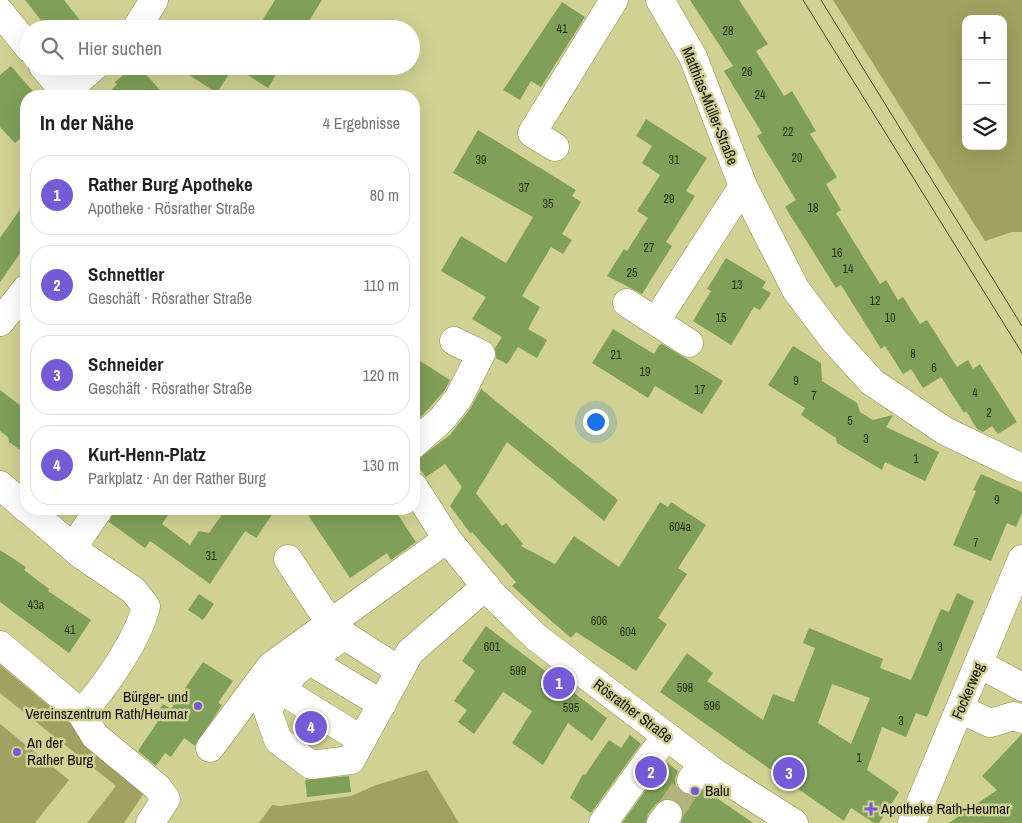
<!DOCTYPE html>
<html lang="de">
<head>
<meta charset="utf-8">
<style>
	body { margin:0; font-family:"Archivo Narrow",sans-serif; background:#f6f6f6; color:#222 }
	.controls { position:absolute; right:15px; top:15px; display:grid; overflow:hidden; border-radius:10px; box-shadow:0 5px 20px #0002 }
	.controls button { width:45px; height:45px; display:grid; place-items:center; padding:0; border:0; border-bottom:1px solid #e0e0e0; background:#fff; color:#222; font:25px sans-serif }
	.you { position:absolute; left:595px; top:421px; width:18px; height:18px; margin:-12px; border:4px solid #fff; border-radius:50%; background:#1a73e8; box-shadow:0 0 0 8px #1a73e833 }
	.badge { display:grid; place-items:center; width:32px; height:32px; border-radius:50%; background:#755cd6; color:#fff; font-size:16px; font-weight:700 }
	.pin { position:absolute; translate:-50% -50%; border:2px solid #fff; box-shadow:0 1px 5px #0006 }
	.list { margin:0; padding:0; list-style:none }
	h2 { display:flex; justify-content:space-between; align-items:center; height:65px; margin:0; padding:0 20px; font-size:21px }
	h2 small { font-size:16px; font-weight:400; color:#767676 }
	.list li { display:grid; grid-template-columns:32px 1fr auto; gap:15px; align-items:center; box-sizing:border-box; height:80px; margin:0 10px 10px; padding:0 10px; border:1px solid #e0e0e0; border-radius:20px }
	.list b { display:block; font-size:19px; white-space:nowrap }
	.list p { margin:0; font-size:16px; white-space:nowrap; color:#767676 }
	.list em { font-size:16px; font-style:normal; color:#767676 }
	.icon { flex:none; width:28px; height:28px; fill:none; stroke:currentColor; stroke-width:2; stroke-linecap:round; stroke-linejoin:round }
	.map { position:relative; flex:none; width:1022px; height:823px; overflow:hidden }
	.search { position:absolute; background:#fff; box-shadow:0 5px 20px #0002; left:20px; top:20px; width:400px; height:55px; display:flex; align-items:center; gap:12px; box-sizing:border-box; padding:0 18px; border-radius:28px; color:#767676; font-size:19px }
	.panel { position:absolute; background:#fff; box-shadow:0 5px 20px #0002; left:20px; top:90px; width:400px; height:425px; border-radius:20px }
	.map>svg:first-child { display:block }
	.green { fill:#a1a161; fill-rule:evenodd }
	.building { fill:#80a059; fill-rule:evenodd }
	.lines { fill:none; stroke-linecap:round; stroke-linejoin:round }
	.minor-tunnel { stroke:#b3b47c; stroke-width:28; stroke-dasharray:28 14; stroke-linecap:butt }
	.minor-casing { stroke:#8c8c4f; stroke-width:29 }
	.major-casing { stroke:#8c8c4f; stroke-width:29 }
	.minor { stroke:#fff; stroke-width:28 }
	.major { stroke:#fff; stroke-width:28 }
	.tram { stroke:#48482b; stroke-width:1 }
	.poi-dot { fill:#755cd6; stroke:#d0d192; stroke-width:2 }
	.labels { text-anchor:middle; stroke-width:5; stroke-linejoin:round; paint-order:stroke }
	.number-label { font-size:12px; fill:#2b3216 }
	.street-label { font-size:15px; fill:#0f0e00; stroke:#d0d192 }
	.poi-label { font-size:15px; fill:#0f0e00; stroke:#d0d192; text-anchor:start }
</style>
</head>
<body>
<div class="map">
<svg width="1022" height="823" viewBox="0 0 1022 823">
	<rect width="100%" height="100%" fill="#d0d192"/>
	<g class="green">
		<path d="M833,0H1022V232H1012L985,241ZM966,19H1003V146H966Z"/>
		<polygon points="0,665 65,719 154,787 144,793 124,823 87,823 116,786 0,693"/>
		<polygon points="0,724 69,780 35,823 0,823"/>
		<polygon points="427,770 459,823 259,823 272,805 280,806 351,796 376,785"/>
	</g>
	<g class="building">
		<polygon points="25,0 64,0 87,29 48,29"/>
		<polygon points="275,0 322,0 304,29 257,29"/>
		<polygon points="690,0 739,0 768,44 756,51 784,96 792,91 816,131 810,134 837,177 826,184 841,210 836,213 880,284 886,280 898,300 903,297 920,324 927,320 957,367 968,360 973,369 980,364 1017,422 998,434 992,426 983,432 977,429 966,411 964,413 941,377 923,388 911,369 903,374 885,346 881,349 841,285 836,288 785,207 796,200 757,136 762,133 724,71 733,66"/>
		<polygon points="562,2 585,17 541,87 531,81 520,100 503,90"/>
		<polygon points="11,66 37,96 26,96 26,133 15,143 0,127 0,75"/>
		<polygon points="134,66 139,66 165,96 104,96 117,85 115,82"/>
		<polygon points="175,66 234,66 217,93"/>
		<polygon points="234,66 281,66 268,88"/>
		<polygon points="646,119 707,158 686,191 695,196 666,242 672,246 642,294 607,276 624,249 627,251 648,218 637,211 660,175 642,163 652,146 636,136"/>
		<polygon points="478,130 576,190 572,196 581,202 562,234 572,240 563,254 551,247 522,296 540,307 528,329 547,340 537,358 518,347 507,364 496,358 495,348 502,337 472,319 486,297 441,271 461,236 506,263 533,217 453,173"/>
		<polygon points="26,201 26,245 0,282 0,238"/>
		<polygon points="726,258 766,282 762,288 771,293 760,310 754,307 731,345 693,321 711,291 707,289"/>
		<polygon points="613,329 654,354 659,345 662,344 723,381 702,414 655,386 648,398 592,363"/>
		<polygon points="793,346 821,363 822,381 857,403 860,412 873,420 893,415 886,427 939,452 925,481 885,462 882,470 837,443 836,438 801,415 805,408 768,385"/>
		<polygon points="414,357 450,380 445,390 421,417 414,412"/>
		<polygon points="481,389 618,500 604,521 507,442 476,493 502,526 506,523 523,544 521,546 555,564 574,536 619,567 660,502 668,507 671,502 706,525 678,568 687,574 658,618 667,624 636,671 576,632 571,638 534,606 512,586 516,582 472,532 471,534 450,506 462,487 445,464 426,477 414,462 450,435 470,409"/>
		<polygon points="0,390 26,410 26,454 9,442 8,437 0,431"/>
		<polygon points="981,474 1022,492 1022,513 1016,527 1007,523 991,561 953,545 976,491 973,490"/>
		<polygon points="114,509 172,509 162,524 190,545 199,531 209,533 226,509 276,509 256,538 245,531 210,584 150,541 145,548 109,522"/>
		<polygon points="304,509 394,509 416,542 391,560 387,553 350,578"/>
		<polygon points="0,550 26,567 24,570 49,589 48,591 91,620 69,653 0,602"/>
		<path d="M957,593L974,601L927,717L916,713L906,737L882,727L867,770L899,792L879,823H874L851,808L844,821L660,692L687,653L713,673L707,681L763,720L773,694L794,702L815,648L803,643L809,628L883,659L880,668L911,680L941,609L949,612ZM832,684L870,698L851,744L818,723Z"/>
		<polygon points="199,594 214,604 203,620 188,610"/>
		<polygon points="486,626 607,718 592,741 568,723 543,765 512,743 532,711 503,692 474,734 458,722 467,710 454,701 475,671 462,661"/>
		<polygon points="203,662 233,681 218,703 222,705 195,746 184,738 171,757 165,753 156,766 138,751 158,721 153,718 163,704 171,709"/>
		<polygon points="1022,734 1022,823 949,823 997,790 982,776"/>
		<polygon points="630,735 641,744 591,813 570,798 583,774 585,775 609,740 621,748"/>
		<polygon points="666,762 678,771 675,779 676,786 682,793 690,796 697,794 704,789 753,823 681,823 683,816 682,808 677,801 670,799 662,800 656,804 648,814 646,823 622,823"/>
		<polygon points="349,776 351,792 307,797 305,780"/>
	</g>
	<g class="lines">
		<polyline class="minor-tunnel" points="668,814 691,780"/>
		<defs>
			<g id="minor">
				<polyline points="660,0 693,57 743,186 796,290 833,339 872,382 945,431 1022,468"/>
				<polyline points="136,29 154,0"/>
				<polyline points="64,93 95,66"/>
				<polyline points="555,147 532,133 614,0"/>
				<polyline points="627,303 689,343"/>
				<polyline points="656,321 743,186"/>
				<polyline points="0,322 26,289"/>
				<polyline points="414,444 442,419 458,399 481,354 454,341"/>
				<polyline points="0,485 26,508"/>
				<path d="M28,509L83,556L133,590L146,606C139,638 104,689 81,713"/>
				<polyline points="73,547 99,509"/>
				<polyline points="288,559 330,623"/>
				<polyline points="0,645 81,713 95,736 157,787 166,799 150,823"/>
				<polyline points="310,661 382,704"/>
				<polyline points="979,664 1022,687"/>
				<polyline points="400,671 344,635 295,672 267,709 278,740 311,765 351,760 410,652 486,586"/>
				<polyline points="281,690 362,740"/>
				<polyline points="960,709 990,723 1014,716 1022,719"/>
				<polyline points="210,748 271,666 447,539"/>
				<polyline points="691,780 703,764"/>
				<polyline points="603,823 666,736"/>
				<polyline points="661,823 668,814"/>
				<polyline points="912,823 1022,559"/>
			</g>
			<g id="major">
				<polyline points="0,12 29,48"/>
				<polyline points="43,66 68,96"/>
				<polyline points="414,487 447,539 492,594 537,638 715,773 794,823"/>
			</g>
		</defs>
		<use href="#minor" class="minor-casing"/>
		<use href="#major" class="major-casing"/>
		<use href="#minor" class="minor"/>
		<use href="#major" class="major"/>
		<g class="tram">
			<polyline points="803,0 1022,353"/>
			<polyline points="821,0 1022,326"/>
		</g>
	</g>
	<g class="poi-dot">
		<circle cx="198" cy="706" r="5"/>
		<circle cx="17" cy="752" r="5"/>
		<circle cx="695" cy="791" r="5"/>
		<path d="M868.5 801.5h5v5h5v5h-5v5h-5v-5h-5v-5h5z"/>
	</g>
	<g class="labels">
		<g class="number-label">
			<text x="562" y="33">41</text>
			<text x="728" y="35">28</text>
			<text x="747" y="76">26</text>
			<text x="760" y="99">24</text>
			<text x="788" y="136">22</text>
			<text x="797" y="162">20</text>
			<text x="481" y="164">39</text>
			<text x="674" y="164">31</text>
			<text x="524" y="192">37</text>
			<text x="669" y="203">29</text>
			<text x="548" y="208">35</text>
			<text x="813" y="212">18</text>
			<text x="649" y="252">27</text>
			<text x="837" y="257">16</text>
			<text x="848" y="273">14</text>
			<text x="632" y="277">25</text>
			<text x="737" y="289">13</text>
			<text x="875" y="305">12</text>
			<text x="721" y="322">15</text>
			<text x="890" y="322">10</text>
			<text x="913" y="358">8</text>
			<text x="616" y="359">21</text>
			<text x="934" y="372">6</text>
			<text x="645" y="376">19</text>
			<text x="796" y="385">9</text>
			<text x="700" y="394">17</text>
			<text x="975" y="397">4</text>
			<text x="814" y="400">7</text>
			<text x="989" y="417">2</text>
			<text x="850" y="425">5</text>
			<text x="866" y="443">3</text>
			<text x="916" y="463">1</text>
			<text x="997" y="504">9</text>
			<text x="680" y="531">604a</text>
			<text x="976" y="547">7</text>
			<text x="211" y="560">31</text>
			<text x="36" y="609">43a</text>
			<text x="599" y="625">606</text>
			<text x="70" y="634">41</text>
			<text x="628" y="636">604</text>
			<text x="492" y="651">601</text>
			<text x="940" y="651">3</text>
			<text x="518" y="675">599</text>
			<text x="685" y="692">598</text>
			<text x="712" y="710">596</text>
			<text x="571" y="712">595</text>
			<text x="901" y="725">3</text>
			<text x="859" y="762">1</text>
		</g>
		<g class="street-label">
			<text transform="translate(710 106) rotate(68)" y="5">Matthias-Müller-Straße</text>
			<text transform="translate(968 691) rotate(-67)" y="5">Fockerweg</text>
			<text transform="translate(633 711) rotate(37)" y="5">Rösrather Straße</text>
		</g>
		<g class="poi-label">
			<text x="188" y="702" text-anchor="end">Bürger- und<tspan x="188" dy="17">Vereinszentrum Rath/Heumar</tspan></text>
			<text x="27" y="748">An der<tspan x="27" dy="17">Rather Burg</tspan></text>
			<text x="705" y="796">Balu</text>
			<text x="881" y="814">Apotheke Rath-Heumar</text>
		</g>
	</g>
</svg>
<div class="controls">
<button>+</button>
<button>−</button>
<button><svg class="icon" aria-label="layers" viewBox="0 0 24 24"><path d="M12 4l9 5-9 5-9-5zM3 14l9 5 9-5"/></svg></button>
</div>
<div class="you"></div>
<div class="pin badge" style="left:559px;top:683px">1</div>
<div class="pin badge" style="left:651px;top:772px">2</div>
<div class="pin badge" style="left:789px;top:773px">3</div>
<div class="pin badge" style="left:311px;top:727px">4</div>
<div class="search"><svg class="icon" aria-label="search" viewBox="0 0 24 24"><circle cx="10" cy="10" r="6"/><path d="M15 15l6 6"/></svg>Hier suchen</div>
<section class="panel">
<h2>In der Nähe<small>4 Ergebnisse</small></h2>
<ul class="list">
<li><span class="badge">1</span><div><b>Rather Burg Apotheke</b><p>Apotheke · Rösrather Straße</p></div><em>80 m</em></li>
<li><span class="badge">2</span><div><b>Schnettler</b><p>Geschäft · Rösrather Straße</p></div><em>110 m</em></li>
<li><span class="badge">3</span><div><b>Schneider</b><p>Geschäft · Rösrather Straße</p></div><em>120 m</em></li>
<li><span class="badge">4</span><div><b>Kurt-Henn-Platz</b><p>Parkplatz · An der Rather Burg</p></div><em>130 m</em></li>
</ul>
</section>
</div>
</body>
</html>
